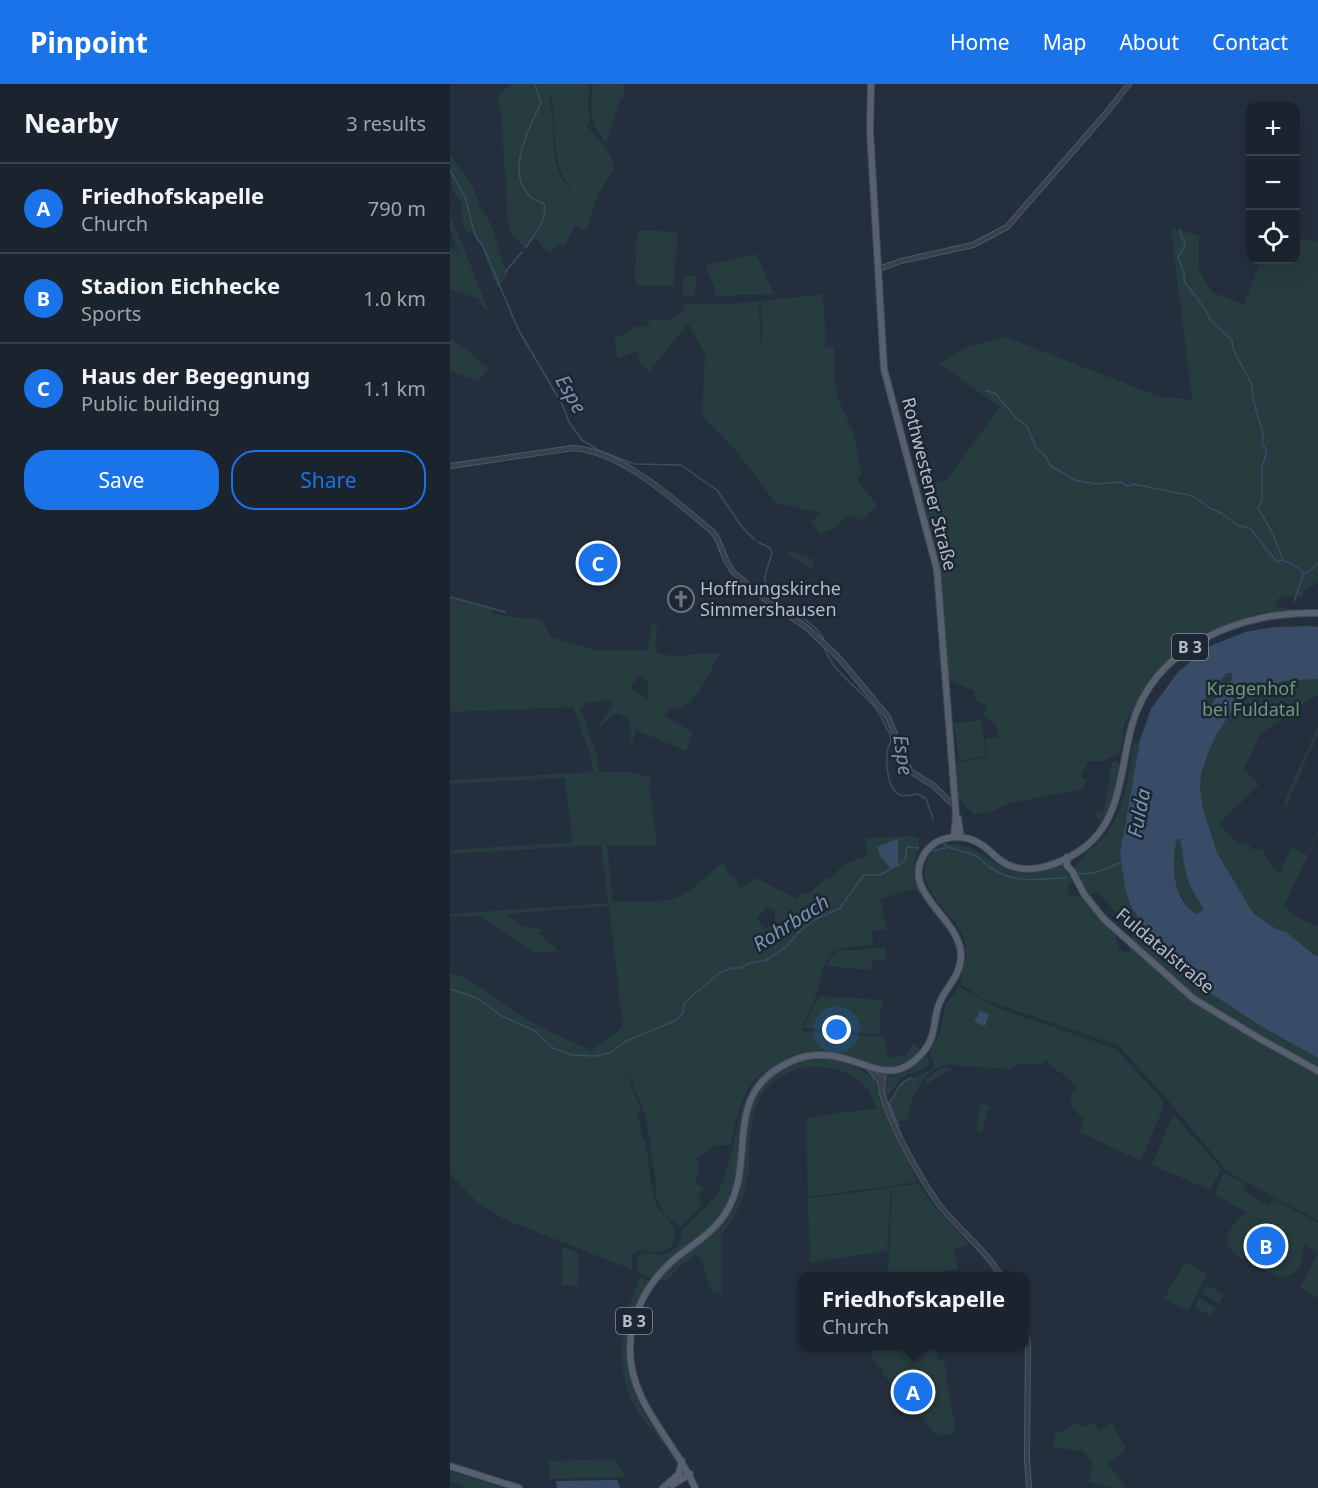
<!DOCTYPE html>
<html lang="en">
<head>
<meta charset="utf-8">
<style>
	body { margin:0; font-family:"Noto Sans",sans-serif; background:#282f3a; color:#f1f3f6 }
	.controls { position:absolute; right:18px; top:18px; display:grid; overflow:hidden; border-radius:12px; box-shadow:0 6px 24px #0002 }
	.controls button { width:54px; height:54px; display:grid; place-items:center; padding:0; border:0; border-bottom:2px solid #39404a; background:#1b232e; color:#f1f3f6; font:30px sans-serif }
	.you { position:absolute; left:387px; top:946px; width:21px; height:21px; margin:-15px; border:4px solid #fff; border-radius:50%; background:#1a73e8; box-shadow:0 0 0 9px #1a73e833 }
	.badge { display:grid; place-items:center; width:39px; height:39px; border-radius:50%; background:#1a73e8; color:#fff; font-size:20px; font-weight:700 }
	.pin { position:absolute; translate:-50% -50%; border:3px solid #fff; box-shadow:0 2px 6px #0006 }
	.popup { position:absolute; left:348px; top:1188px; width:231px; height:78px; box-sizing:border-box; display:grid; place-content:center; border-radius:12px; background:#1b232e; filter:drop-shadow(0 2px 4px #0005); font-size:20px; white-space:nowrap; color:#a0a4aa }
	.popup b { font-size:22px; color:#f1f3f6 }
	.popup::after { content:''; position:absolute; left:50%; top:100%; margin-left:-12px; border:12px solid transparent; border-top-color:#1b232e }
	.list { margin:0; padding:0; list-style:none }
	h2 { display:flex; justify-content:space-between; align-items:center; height:78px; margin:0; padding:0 24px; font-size:26px }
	h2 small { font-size:20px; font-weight:400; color:#a0a4aa }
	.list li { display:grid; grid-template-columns:39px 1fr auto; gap:18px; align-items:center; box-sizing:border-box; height:90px; padding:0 24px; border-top:2px solid #39404a }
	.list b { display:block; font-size:22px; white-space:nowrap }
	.list p { margin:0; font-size:20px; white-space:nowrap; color:#a0a4aa }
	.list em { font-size:20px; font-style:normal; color:#a0a4aa }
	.actions { display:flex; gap:12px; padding:18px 24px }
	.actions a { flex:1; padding:14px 0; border:2px solid #1a73e8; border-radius:24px; text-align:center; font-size:21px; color:#1a73e8 }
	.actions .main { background:#1a73e8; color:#fff }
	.icon { flex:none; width:33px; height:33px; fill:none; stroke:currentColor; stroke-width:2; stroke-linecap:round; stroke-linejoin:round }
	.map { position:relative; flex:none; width:868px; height:1404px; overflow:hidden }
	header { display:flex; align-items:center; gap:36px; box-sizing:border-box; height:84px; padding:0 30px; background:#1a73e8; color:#fff }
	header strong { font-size:28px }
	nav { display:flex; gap:33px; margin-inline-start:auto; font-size:21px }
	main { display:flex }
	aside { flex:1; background:#1b232e }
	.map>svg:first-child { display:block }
	.green { fill:#263c3f; fill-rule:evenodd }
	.water { fill:#394c67; fill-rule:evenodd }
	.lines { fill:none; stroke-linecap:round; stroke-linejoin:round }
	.stream { stroke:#394c67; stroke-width:1.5 }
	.minor-casing { stroke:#565f6c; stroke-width:6 }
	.major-casing { stroke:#414a57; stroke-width:8 }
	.minor { stroke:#38414e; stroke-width:4.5 }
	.major { stroke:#56606e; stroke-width:6 }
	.labels { text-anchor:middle; stroke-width:5; stroke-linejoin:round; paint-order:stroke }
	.shield { fill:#1d2633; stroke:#878f9c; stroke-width:1.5 }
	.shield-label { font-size:16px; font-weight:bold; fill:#b4bcc9 }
	.street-label { font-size:18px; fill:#b4bcc9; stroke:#1d2633 }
	.poi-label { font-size:18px; fill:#b4bcc9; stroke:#1d2633; text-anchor:start }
	.park-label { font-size:18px; fill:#6b9a76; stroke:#1d2633 }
	.water-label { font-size:20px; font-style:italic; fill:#7c92b1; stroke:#1d2633 }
</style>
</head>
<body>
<header>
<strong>Pinpoint</strong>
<nav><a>Home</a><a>Map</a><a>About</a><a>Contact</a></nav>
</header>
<main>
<aside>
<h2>Nearby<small>3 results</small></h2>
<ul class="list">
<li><span class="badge">A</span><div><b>Friedhofskapelle</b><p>Church</p></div><em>790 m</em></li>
<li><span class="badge">B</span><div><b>Stadion Eichhecke</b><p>Sports</p></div><em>1.0 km</em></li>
<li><span class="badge">C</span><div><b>Haus der Begegnung</b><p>Public building</p></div><em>1.1 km</em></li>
</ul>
<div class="actions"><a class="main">Save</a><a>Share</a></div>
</aside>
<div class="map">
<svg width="868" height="1404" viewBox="0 0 868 1404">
	<rect width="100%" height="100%" fill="#242f3e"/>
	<g class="green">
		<path d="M62,0H139L138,22L141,42L134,38L157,66L163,78V87L148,111L136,147L125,141L114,163L109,159L100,170L85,154L76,165L59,148L51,30L48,12ZM99,13H101C108,45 99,77 120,102L119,104C98,82 106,55 102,27C101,22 99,18 99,13Z"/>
		<path d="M143,0H173L175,13L174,15H170L156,59C138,37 141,27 143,0Z"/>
		<path d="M0,71L22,101L32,127L40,138L45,151L53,182L59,187L47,204L32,163L22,148H17L12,138V117C0,110 0,87 0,71Z"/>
		<polygon points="0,130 38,225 34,226 29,215 0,205 0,164 9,167 0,146"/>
		<polygon points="721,145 749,151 749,187 762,208 794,221 810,176 846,176 846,155 868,157 868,498 855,506 851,513 838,512 828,514 825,523 839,524 837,526 806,530 766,544 736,560 711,582 675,638 670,669 653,677 638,677 631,693 637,696 633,705 560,719 545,726 524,731 508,713 505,679 537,673 535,655 548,653 547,641 533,632 537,622 525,616 524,607 499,596 488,492 467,399 496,397 550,323 490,280 519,262 556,253 708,312 742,316"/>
		<polygon points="187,146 227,148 224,202 185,201"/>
		<polygon points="306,170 324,210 265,212 265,204 255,181"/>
		<polygon points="234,192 246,192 245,212 233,212"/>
		<polygon points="373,210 376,261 372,262 384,264 386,310 404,350 412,392 407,390 408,396 427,422 411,437 401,430 381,446 370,450 361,438 371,429 326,419 287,368 256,335 252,334 255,270 238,239 199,288 191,281 187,267 168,275 164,255 185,243 197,242 201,235 217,237 234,226 233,220 280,220 309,217 310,258 312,258 311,217"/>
		<polygon points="0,255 7,258 39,285 27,297 0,287"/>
		<polygon points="337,466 364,476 362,485 340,471"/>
		<path d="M0,511L41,524L42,530L92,536L101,553L143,566L197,567L202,539L207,540L205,567C224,578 249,566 270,570C256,591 248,626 218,625L214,632L242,648L236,667L186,646L181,663C180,650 183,631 166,629L145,647L163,621L158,615L137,619L130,624L147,671L149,688H178L202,694L199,699L207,762L157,761L163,818C178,817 217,819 228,813C245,805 259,789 273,778L279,790H283L291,804L306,794L347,815L351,809L354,808L358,810L377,793L380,795C391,782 401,775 418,773L415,754L461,752L469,754C470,763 467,769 465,778C464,791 467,800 471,812L465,805H463L430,815L436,845L422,848L423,861L390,864L383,867L373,884L365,914L352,944L353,947L434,953L437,970L442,974L456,971L463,960H466L470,967C443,995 425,979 395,970C372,964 348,966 329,980C267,1022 302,1071 275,1124C260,1154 224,1168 203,1194L191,1190L187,1186V1175L194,1169C209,1171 221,1174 229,1158C231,1154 231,1149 234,1145C245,1131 263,1120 270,1104C289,1064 281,1024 313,988C291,1005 287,1036 280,1061H266L247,1074L250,1090L244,1098L254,1104L248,1113L251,1117L248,1126L230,1143L216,1132L206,1112V1100L196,1033L180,993L177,990L191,1026L188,1030L192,1055L195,1056C199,1074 199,1095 204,1113C207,1128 221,1136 226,1149L221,1163C217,1164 214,1166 211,1167C199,1169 190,1162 181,1173L183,1186L54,1135L27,1118L0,1090V889C27,895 48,918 71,932C94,946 117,956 142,966L173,943L159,822L56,830L73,842L92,846L89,850L109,867L85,869L29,832L0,833V830L158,819L151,761L0,770V766L123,758L115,694L0,700V696L143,688L140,669L123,623L0,628ZM188,592L198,598V616L180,604ZM316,822L325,827V836L319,843L314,845L307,835Z"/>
		<polygon points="786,585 868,589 868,612 866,611 810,650 794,685 809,701 769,740 789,760 799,761 803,766 812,764 823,784 830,789 841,764 857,771 867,749 868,750 834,822 847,833 868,843 868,872 824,844 746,830 737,821 728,806 724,792 724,771 751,627 765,601 777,589"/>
		<polygon points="531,636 536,672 509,677 504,639"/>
		<polygon points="868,641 868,649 836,723 833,721"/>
		<path d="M690,656L670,770L675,805L681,823L706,859L734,889L763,911L814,944L868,974V1137L777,1087L723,1022L669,962L533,915L510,900C513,886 519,870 514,855C505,828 458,801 480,771C485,765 492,760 500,760C529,759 543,785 572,789C586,791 599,783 613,783L623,797L616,803L619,812L633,813L664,847L670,867L678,869L682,863L680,855L684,849L647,807L637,812L625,784C632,769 649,761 659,746C676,720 679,690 683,660Z"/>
		<path d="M662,678H667C676,690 658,726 651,738L645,732L646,725L647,727L654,728Z"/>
		<polygon points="436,863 435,876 423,875 421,886 376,882 382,872 389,867"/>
		<path d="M509,903L551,925L666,965L715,1019L691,1077L629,1048L634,1036L622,1023L620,1010L627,1006L617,993L598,980V976H593L592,980H571L557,987V985C543,984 528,983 514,982C508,982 500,979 495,981C471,986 460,1016 458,1036L454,1034L448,1039L439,1019C445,1013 446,1004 452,999L476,988L484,983V979L479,969L490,948L496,920Z"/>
		<polygon points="369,912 433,916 432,925 430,927 430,950 355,944 354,942"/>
		<path d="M475,972L479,975C480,989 462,987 453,993C445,998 444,1008 437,1012L435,1008L437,994L462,984Z"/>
		<path d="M369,974L397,978L424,994L434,1026L440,1039L438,1040L444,1044L468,1098L358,1113L356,1035L395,1028L428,1025C422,1019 422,1008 415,1002C402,989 382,982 364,983C349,983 339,987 326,996C292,1021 304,1062 297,1098C293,1118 284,1136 271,1151L272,1210L262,1208L260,1205L252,1176L246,1171L232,1180L216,1197L210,1196C218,1177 247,1165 262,1151C269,1146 275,1138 280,1130C297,1106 292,1077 295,1050C300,1006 327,980 369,974Z"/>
		<polygon points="495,983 503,984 476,1000 475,997 487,986"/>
		<polygon points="531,1020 539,1022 532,1049 526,1047 527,1037"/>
		<polygon points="723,1030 771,1085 760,1106 702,1081"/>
		<path d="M774,1089L797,1101L793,1106L819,1122L824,1115L868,1139V1169L854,1161C852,1171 853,1184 842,1190C829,1198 815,1186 803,1179C797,1176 788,1173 783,1168C768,1155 785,1138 795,1129L827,1146L764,1110Z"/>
		<polygon points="469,1100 480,1117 519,1161 504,1164 508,1185 463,1192 438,1192 442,1103"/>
		<polygon points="441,1104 437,1167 360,1178 358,1117 359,1114"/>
		<polygon points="112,1163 128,1169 128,1202 112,1201"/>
		<polygon points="868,1169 868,1214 850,1204"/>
		<polygon points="735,1178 757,1190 738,1227 714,1215"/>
		<path d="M190,1194L201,1197C168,1232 174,1298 198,1336C208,1352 223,1365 230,1382L228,1388L210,1404H206L224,1389L227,1381C218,1361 199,1346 188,1328C165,1289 168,1246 185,1207C187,1202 188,1198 190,1194Z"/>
		<polygon points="757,1201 774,1211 769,1219 752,1210"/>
		<polygon points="749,1214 766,1224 762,1232 744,1223"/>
		<polygon points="421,1262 486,1262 488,1276 494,1276 506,1349 487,1352 433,1290 433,1286 423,1276"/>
		<polygon points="627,1338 633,1344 643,1338 650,1347 662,1339 676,1365 658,1380 676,1404 663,1404 639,1398 643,1380 633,1367 603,1363 606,1347 612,1348"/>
		<polygon points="164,1375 175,1393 99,1395 99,1377"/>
		<polygon points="0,1387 53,1404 19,1404 0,1397"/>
	</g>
	<g class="water">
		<path d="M861,542L868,543V595L834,597L811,603L801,608L782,626L767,650L760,664L751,690L750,702L752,721L767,769L803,829L826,845L836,848L863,870L868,872V974L814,944L763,911L734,889L706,859L681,823L675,805L670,770L690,656L701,625L728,588L758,563L795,548L825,543ZM777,589H782V595L765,615L758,629L754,632L752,631L751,627L759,609ZM727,755H730C733,770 734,785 739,799C743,809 750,817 754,826L747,830C722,817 721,779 727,755Z"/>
		<polygon points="448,755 448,782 441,785 430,772 427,763"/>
		<polygon points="530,927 539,930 535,942 524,938"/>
		<polygon points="167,1396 170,1404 107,1404 106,1397"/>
	</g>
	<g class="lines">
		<g class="stream">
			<polyline points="0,86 15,113 25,151 33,162 68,245 113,322 119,338 132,356 148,366 184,380 231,381 267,406 291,442 305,456"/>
			<polyline points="730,145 732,154 735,158 734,164 728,173 734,189 734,197 757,228 760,236 782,256 783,265 802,301 804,319 813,349 812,360 817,366 812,383 812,416 808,424 823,450 833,476 847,483 854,489"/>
			<path d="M76,163C84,151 98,136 94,120C90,118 85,116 81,113C54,89 79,45 91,19L85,0"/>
			<polyline points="55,188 72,168"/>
			<polyline points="536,307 545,309 566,334 577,342 586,364 594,370 601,382 625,396 646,400 671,398 678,402 683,400 743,412 760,424 771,429 789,442 800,444 827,478 832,476"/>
			<path d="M308,458L320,464L322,469C317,490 308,494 324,516C337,524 369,541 374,556"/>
			<polyline points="0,513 55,528"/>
			<polyline points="844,517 854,489 859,488 868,479"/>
			<path d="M374,563C385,596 424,610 436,643C438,646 441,652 441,656C441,659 439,661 438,664C435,677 437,705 450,711C455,713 463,711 468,710L476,715L483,735"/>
			<path d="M493,759C502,768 517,766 528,773C532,776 535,780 539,783C568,802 586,794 617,794"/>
			<polyline points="480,767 496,764"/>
			<polyline points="448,782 455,776 457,763 469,764"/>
			<polyline points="628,790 644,789 670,779"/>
			<polyline points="0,905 27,914 52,932 85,947 103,964 121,971 146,972 160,969 176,957 225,937 233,929 234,919 268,890 281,884 291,884 300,879 317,876 336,863 348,849 362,837 390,824 414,791 430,791 441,785"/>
			<path d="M439,1018C450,1007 444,1002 461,994"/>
			<polyline points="439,1018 447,1039"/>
			<polyline points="448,1040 449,1042"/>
		</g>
		<defs>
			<g id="minor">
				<polyline points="429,185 451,177 523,161 557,143 658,27 679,0"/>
				<path d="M0,382L123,364C172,367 225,417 262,447L267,454L276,476L283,488L320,519L356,543L389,574L438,633L460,687L484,702L499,717L505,720"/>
				<polyline points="419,984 429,996"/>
				<path d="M432,986C419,1008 475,1103 491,1123C510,1147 535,1165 551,1192"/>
				<polyline points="432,1005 434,986"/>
				<polyline points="574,1237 578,1260 577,1375 579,1404"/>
			</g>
			<g id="major">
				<polyline points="421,0 420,47 434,285 487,486 506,731 504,753"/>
				<polyline points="504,753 510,749 508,734"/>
				<polyline points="617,773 617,782 622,787 634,810 654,835 744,915 812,956 868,987"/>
				<polyline points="0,1382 69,1404"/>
				<polyline points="222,1401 240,1390"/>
				<polyline points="213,1404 229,1390 232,1377"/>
				<path d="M245,1404C225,1356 180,1321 180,1265C180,1229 199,1196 227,1173C246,1158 266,1147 278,1125C307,1074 270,1008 342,977C355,971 369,970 383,972C419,977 442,1005 474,967C486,953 483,936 489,920C497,901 512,891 511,869C508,832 449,808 475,769C488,750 514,749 532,761C543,768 548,778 561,782C583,790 609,780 628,768C673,739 669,687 682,641C705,561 791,527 868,529"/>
			</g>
		</defs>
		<use href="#minor" class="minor-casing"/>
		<use href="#major" class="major-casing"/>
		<use href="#minor" class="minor"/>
		<use href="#major" class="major"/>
	</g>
	<defs>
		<symbol id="church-ring" viewBox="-11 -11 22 22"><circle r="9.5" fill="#1d2633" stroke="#6b7280" stroke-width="1.5"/><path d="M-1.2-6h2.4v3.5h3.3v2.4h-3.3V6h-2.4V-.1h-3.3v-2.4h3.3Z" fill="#6b7280"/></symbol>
	</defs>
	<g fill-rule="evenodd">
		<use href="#church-ring" x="216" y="500" width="30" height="30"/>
	</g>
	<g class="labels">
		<g class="shield">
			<rect x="722" y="550" width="36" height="26" rx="4.5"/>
			<rect x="166" y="1224" width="36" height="26" rx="4.5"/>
		</g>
		<g class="shield-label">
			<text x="740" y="569">B 3</text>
			<text x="184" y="1243">B 3</text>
		</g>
		<g class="street-label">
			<text transform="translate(479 400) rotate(76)" y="6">Rothwestener Straße</text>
			<text transform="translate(715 867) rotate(40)" y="6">Fuldatalstraße</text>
		</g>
		<g class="poi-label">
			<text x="250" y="511">Hoffnungskirche<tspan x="250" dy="21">Simmershausen</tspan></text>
		</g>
		<g class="park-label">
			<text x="801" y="611">Kragenhof<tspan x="801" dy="21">bei Fuldatal</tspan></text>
		</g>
		<g class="water-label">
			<text transform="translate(121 310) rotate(60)" y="7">Espe</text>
			<text transform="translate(453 671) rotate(82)" y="7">Espe</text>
			<text transform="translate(689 729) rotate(-79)" y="7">Fulda</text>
			<text transform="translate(341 839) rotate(-33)" y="7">Rohrbach</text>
		</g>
	</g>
</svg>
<div class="controls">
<button>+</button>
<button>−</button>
<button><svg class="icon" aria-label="locate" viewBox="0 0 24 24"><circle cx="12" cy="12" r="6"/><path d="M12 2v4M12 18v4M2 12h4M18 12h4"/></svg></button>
</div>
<div class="you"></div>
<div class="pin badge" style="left:463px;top:1308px">A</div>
<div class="popup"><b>Friedhofskapelle</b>Church</div>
<div class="pin badge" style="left:816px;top:1162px">B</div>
<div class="pin badge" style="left:148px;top:479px">C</div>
</div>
</main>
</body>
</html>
